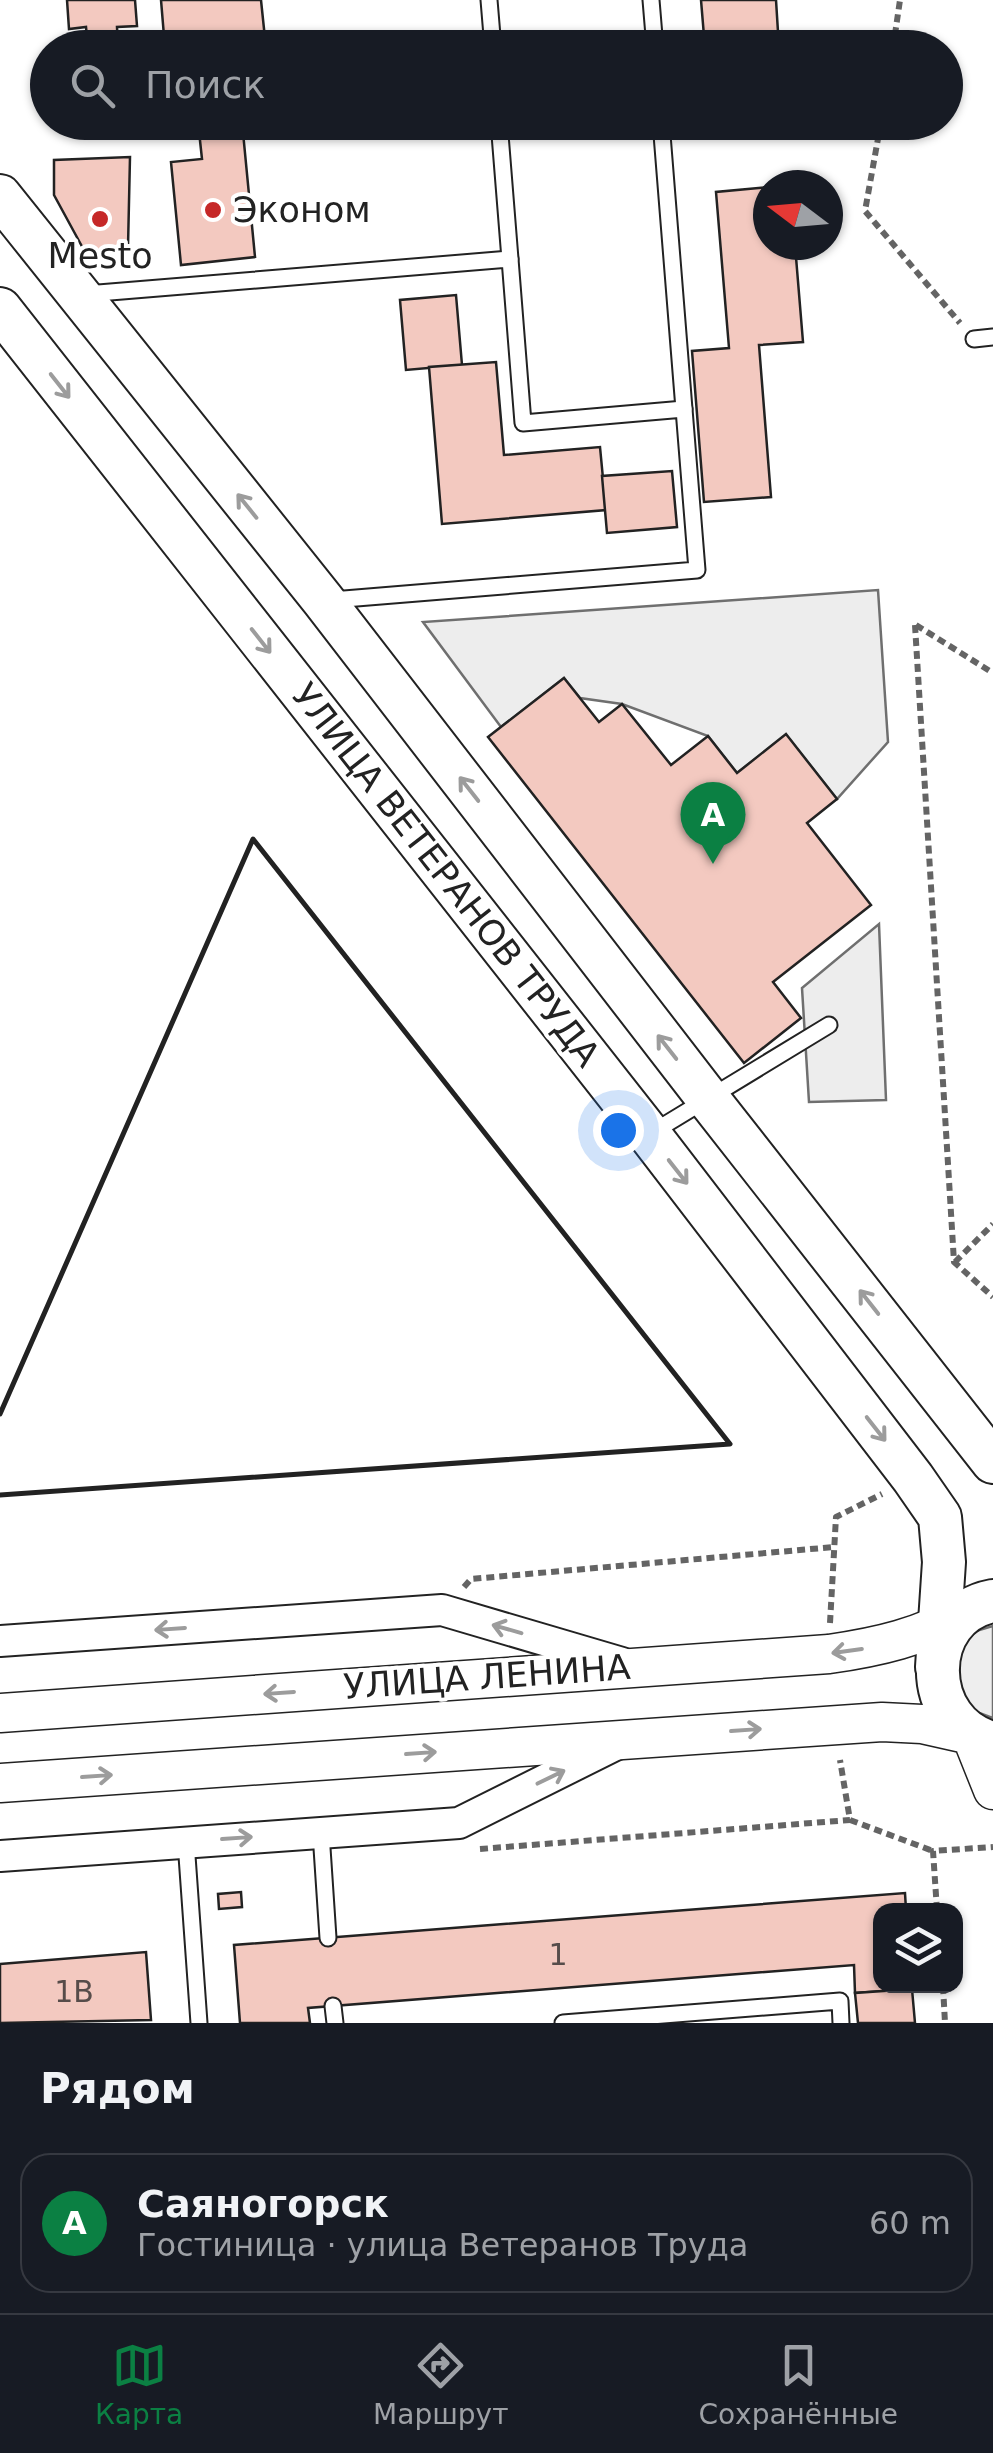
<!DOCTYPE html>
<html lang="ru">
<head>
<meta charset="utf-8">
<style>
	body { margin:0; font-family:"DejaVu Sans",sans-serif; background:#20242c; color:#f1f3f6 }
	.controls { position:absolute; right:30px; bottom:30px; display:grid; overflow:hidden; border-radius:20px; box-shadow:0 2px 8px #0004 }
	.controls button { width:90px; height:90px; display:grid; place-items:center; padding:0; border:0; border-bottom:2px solid #363941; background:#171b24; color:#f1f3f6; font:50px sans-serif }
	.compass { position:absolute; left:753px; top:170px; width:90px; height:90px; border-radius:50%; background:#171b24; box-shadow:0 2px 8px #0004; rotate:286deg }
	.you { position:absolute; left:618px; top:1130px; width:35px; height:35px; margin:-25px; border:8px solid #fff; border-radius:50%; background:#1a73e8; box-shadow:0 0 0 15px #1a73e833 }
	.badge { display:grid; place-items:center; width:65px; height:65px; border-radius:50%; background:#0b8043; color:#fff; font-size:32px; font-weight:700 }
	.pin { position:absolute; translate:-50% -82px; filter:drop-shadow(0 2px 5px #0008) }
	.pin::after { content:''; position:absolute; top:52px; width:35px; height:30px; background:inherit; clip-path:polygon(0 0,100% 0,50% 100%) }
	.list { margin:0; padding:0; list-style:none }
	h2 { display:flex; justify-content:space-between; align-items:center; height:130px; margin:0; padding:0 40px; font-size:42px }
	h2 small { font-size:32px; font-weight:400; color:#9ea1a6 }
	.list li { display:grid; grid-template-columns:65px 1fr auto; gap:30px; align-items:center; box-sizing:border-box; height:140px; margin:0 20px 20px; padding:0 20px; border:2px solid #363941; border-radius:30px }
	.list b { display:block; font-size:38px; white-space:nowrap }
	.list p { margin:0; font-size:32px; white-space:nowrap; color:#9ea1a6 }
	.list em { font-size:32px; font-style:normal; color:#9ea1a6 }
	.icon { flex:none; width:55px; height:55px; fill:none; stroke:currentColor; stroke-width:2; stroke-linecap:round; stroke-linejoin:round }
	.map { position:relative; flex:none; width:993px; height:2023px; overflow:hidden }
	.search { position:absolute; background:#171b24; box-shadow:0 2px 8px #0004; left:30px; right:30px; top:30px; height:110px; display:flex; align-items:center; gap:25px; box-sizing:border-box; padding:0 35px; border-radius:55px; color:#9ea1a6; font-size:38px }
	.sheet { height:290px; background:#171b24 }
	nav { display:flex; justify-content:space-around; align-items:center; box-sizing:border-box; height:140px; border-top:2px solid #363941; background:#171b24; font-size:28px; color:#9ea1a6 }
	nav a { display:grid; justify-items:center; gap:5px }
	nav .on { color:#0b8043 }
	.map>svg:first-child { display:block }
	.green { fill:#eee; stroke:#6f6f6f; stroke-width:2.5 }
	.parking { fill:#ededed; stroke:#6f6f6f; stroke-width:2.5 }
	.building { fill:#f3c9c0; stroke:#222; stroke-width:2.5 }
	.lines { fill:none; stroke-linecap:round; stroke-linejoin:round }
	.service-casing { stroke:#222; stroke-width:19 }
	.minor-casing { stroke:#222; stroke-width:34 }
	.tertiary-casing { stroke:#222; stroke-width:41 }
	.secondary-casing { stroke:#222; stroke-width:46 }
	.path { stroke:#646464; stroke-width:6; stroke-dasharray:8 5; stroke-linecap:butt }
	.service { stroke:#fff; stroke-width:15 }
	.minor { stroke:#fff; stroke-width:30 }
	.tertiary { stroke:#fff; stroke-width:38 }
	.secondary { stroke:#fff; stroke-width:42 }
	.wall { stroke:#222; stroke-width:5 }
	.oneway { stroke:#9c9c9c }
	.poi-dot { fill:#c62828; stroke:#fff; stroke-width:4 }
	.labels { text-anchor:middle; stroke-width:8; stroke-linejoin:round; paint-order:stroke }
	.number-label { font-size:30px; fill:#564c4a }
	.poi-label { font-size:35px; fill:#222; stroke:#fff; text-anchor:start }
	.street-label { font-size:35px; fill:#222; stroke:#fff }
</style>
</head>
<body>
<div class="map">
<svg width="993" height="2023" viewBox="0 0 993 2023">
	<rect width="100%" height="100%" fill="#fff"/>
	<polygon class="green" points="993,1626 993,1718 974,1711 959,1697 960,1649 976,1631"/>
	<g class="parking">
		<polygon points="878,590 888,742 837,799 786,735 737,773 708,736 622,704 580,698 564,678 501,727 423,622"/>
		<polygon points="879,924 886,1100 809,1102 802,988"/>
	</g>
	<g class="building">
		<polygon points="67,0 135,0 137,26 117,27 118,48 88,48 86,27 69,29"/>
		<polygon points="161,0 261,0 266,48 165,48"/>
		<polygon points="701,0 776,0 779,48 705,48"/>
		<polygon points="198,122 242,122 255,257 181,265 171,162 202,159"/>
		<polygon points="130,157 128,247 85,252 54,195 54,160"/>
		<polygon points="768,187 768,245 795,245 803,342 759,345 771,497 704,502 692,351 729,348 716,192"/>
		<polygon points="456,295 462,365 406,370 400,300"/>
		<polygon points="496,362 504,455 600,447 606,510 442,524 429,367"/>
		<polygon points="672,471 677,527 607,533 602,476"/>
		<polygon points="564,678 599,722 622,704 671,765 708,736 737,773 786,734 837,799 807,823 871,905 773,982 801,1018 744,1063 488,737"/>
		<polygon points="241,1892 242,1907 219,1909 218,1894"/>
		<polygon points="905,1893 906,1910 880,1910 880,1986 912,1986 912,1989 855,1993 854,1965 308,2008 310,2023 240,2023 234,1945"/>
		<polygon points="146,1952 151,2020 0,2023 0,1964"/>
		<polygon points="912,1989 915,2023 858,2023 855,1993"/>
	</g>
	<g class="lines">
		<defs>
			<g id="service">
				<polyline points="489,0 493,48"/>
				<polyline points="651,0 655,48"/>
				<polyline points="499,122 510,259"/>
				<polyline points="661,122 684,409"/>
				<polyline points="86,294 510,259 523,423 684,409 697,570 332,600"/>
				<polyline points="974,339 993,337"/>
				<polyline points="653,1132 829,1025"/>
				<polyline points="321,1833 328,1938"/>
				<polyline points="186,1842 199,2023"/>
				<polyline points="333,2006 335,2023"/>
				<polyline points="563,2023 840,2001 841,2023"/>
			</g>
			<g id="minor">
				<polyline points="0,1641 442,1610 622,1663"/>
				<polyline points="0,1856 459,1823 617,1744"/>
			</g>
			<g id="tertiary">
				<path d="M0,1713L829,1654C878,1647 922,1637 965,1612"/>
				<polyline points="0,1783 882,1722 922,1724 971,1735 993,1790"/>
			</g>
			<g id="secondary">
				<polyline points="0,196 323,600 709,1100 993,1462"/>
				<polyline points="0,309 649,1134 913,1478 940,1517 944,1562 937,1667"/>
				<path d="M993,1601C919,1615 920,1725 993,1743"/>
			</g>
		</defs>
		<use href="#service" class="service-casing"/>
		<use href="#minor" class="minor-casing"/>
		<use href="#tertiary" class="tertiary-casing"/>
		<use href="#secondary" class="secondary-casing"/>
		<g class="path">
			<polyline points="893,48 900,0"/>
			<polyline points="881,122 865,211 960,323"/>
			<polyline points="915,625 954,1262 993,1297"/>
			<polyline points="916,625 993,673"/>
			<polyline points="955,1262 993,1224"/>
			<polyline points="464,1587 471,1579 834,1547"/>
			<polyline points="830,1623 836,1517 882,1494"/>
			<polyline points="850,1820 933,1851"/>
			<polyline points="480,1849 850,1820 840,1760"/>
			<polyline points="937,1910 933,1851 993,1847"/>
			<polyline points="943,1986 945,2023"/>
		</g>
		<use href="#service" class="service"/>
		<use href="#minor" class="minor"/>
		<use href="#tertiary" class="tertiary"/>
		<use href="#secondary" class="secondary"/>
		<polyline class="wall" points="0,1414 253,839 730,1444 0,1495"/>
	</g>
	<defs><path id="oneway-shaft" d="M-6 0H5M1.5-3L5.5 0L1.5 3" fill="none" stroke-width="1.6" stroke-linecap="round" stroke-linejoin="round" transform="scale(2.5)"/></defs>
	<g class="oneway">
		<use href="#oneway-shaft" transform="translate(60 386) rotate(52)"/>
		<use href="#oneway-shaft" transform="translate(247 506) rotate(-129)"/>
		<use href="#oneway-shaft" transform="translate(261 641) rotate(52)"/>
		<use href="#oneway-shaft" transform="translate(469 789) rotate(-128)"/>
		<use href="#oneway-shaft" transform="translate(667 1047) rotate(-128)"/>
		<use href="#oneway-shaft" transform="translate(678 1172) rotate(52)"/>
		<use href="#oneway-shaft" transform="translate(869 1302) rotate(-128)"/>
		<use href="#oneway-shaft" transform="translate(876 1429) rotate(52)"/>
		<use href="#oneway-shaft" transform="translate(170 1629) rotate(176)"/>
		<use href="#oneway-shaft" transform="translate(507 1629) rotate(-164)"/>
		<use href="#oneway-shaft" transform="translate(847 1651) rotate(172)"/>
		<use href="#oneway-shaft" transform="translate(279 1693) rotate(176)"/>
		<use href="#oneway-shaft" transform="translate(746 1730) rotate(-4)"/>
		<use href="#oneway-shaft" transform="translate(421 1753) rotate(-4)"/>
		<use href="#oneway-shaft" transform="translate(97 1776) rotate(-4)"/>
		<use href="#oneway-shaft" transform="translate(551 1777) rotate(-26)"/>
		<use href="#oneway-shaft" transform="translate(237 1838) rotate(-4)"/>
	</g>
	<g class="poi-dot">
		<circle cx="213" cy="210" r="10"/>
		<circle cx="100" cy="219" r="10"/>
	</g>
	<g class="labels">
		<g class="number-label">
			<text x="558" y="1965">1</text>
			<text x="74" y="2002">1В</text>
		</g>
		<g class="poi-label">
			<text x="233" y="222">Эконом</text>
			<text x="100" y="268" text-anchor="middle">Mesto</text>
		</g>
		<g class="street-label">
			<text transform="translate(446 875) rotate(52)" y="12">УЛИЦА ВЕТЕРАНОВ ТРУДА</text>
			<text transform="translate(487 1677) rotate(-4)" y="12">УЛИЦА ЛЕНИНА</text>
		</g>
	</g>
</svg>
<div class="controls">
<button><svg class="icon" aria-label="layers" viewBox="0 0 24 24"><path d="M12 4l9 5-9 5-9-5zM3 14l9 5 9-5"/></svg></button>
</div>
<svg class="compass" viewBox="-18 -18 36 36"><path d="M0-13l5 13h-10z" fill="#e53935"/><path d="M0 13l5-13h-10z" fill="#9ea1a6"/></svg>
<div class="you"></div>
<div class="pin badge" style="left:713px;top:864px">A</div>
<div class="search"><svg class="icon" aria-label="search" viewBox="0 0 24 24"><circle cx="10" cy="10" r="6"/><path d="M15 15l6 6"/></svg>Поиск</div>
</div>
<section class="sheet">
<h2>Рядом<small></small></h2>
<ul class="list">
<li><span class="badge">A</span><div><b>Саяногорск</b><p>Гостиница · улица Ветеранов Труда</p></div><em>60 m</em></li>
</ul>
</section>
<nav>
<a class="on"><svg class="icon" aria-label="map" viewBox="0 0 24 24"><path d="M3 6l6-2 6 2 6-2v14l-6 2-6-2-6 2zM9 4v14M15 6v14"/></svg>Карта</a>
<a><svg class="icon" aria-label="directions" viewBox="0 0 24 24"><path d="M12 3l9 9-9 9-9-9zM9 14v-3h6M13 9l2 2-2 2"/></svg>Маршрут</a>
<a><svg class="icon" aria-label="saved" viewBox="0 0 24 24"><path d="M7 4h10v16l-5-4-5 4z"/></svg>Сохранённые</a>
</nav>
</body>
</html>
